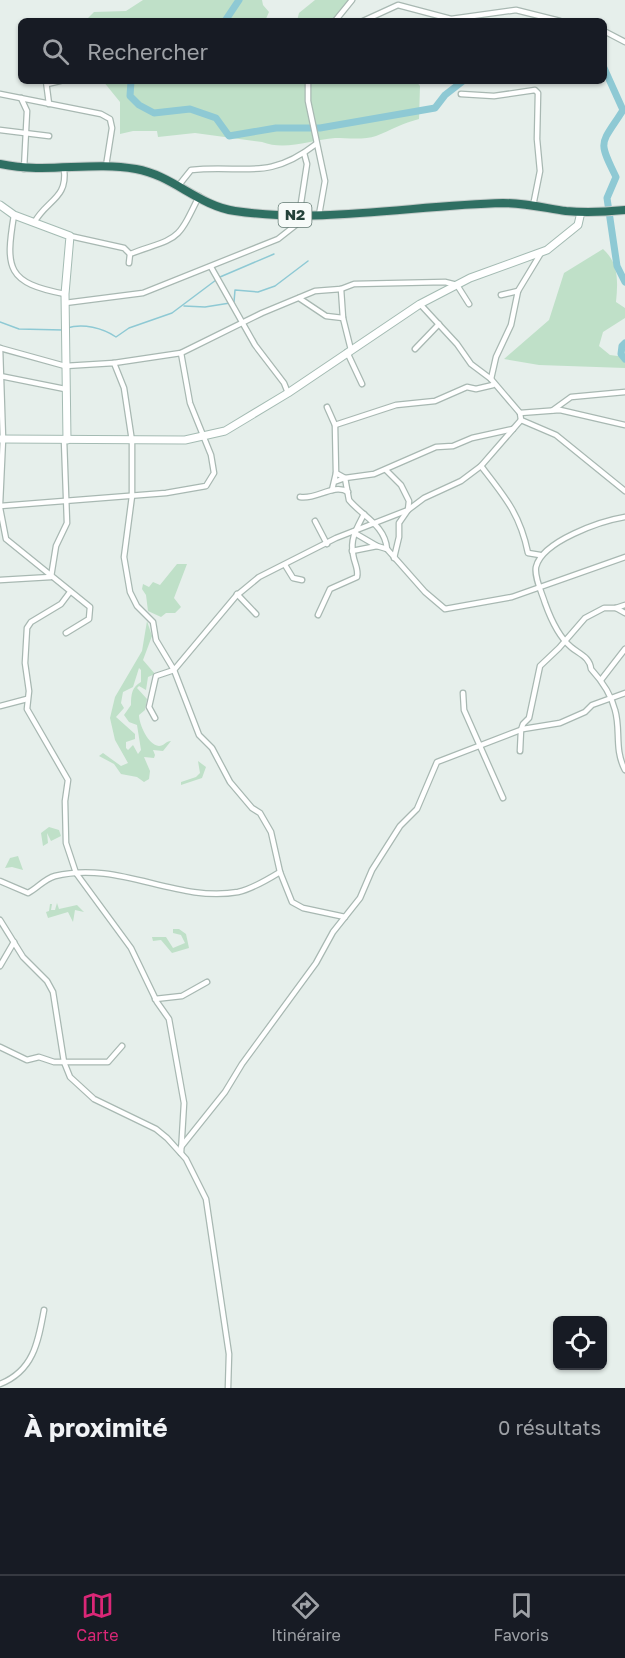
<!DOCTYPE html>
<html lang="fr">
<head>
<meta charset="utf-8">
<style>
	body { margin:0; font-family:"Golos Text",sans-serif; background:#20242c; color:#f1f3f6 }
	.controls { position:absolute; right:18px; bottom:18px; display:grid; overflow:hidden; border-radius:9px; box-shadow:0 2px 4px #0004 }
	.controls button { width:54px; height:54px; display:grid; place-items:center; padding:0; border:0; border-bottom:2px solid #363941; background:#171b24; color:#f1f3f6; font:30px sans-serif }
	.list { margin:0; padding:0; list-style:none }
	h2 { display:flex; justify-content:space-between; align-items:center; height:78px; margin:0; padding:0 24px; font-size:26px }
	h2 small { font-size:20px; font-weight:400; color:#9ea1a6 }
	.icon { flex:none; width:33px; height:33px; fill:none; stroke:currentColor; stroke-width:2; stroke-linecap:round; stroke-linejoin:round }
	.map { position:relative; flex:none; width:625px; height:1388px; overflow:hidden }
	.search { position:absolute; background:#171b24; box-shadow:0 2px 4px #0004; left:18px; right:18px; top:18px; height:66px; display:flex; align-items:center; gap:15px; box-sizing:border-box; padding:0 21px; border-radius:9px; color:#9ea1a6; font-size:22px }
	.sheet { height:186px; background:#171b24 }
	nav { display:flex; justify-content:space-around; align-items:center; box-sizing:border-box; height:84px; border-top:2px solid #363941; background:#171b24; font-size:16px; color:#9ea1a6 }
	nav a { display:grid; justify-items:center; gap:3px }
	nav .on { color:#db2777 }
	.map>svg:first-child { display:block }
	.green { fill:#bfe0c8; fill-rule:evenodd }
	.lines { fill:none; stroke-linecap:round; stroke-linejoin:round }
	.stream { stroke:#8ec9d4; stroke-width:1.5 }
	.river { stroke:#8ec9d4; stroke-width:7 }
	.street-casing { stroke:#a8b8b2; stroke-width:7 }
	.secondary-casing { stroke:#a4bbb3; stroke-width:9 }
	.highway-casing { stroke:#c2cac8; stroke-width:10 }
	.street { stroke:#fff; stroke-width:4.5 }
	.secondary { stroke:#fff; stroke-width:7 }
	.highway { stroke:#2f6f62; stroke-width:8 }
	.labels { text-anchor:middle; stroke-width:5; stroke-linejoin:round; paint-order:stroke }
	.shield { fill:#f7fbf9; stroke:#637a73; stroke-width:1.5 }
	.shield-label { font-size:15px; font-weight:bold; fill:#24423a }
</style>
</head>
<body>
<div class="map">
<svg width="625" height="1388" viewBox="0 0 625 1388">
	<rect width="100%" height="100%" fill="#e6efeb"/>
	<g class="green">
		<polygon points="143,0 262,0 263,5 269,12 265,21 85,21 94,12 126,11"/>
		<polygon points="315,0 349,0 334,21 297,21 299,13"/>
		<path d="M103,81H416L420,86L419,119C403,123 391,130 376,136C365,140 347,138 335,138C311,140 285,151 262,142L195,133L158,137L157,131H133L120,134V102Z"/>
		<path d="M603,249C619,263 618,282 616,302L625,308V318L603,332L599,346L610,355L625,357V368L539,365L504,359L549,320L564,273Z"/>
		<polygon points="177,564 187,564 174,598 181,607 175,613 166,613 161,617 148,611 146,595 142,589 143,584 149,587 153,582 160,585"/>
		<path d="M147,621L152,636L143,660L155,674L148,677L146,690L139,686L137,688L147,699L145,710L139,715C139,724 148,745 159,746C164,746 166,741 171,741L163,751L153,750L155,755L154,758L144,757L150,771L149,779L144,782L137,777L121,774L114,764L99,756L103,753L121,766L128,763L115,740L110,718L115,697L142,651ZM139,668L141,670V682C132,687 131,694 131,705L124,715L129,722L137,725L141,750L138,754L133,745L128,750L126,748V742L135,739V734L116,717L124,708L121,703L123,692L133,687Z"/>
		<polygon points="198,761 206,767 202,778 181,785 181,782 196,777 200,773"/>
		<polygon points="49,827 59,830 61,836 51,841 47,833 48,843 43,846 41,833"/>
		<polygon points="18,856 23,870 12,867 5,868 10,858"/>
		<polygon points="57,903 59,909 77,905 84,912 75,910 73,922 68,912 48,918 46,912 49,911 50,904 52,904 51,910 55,910"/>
		<polygon points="173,929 179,929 186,934 189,948 172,953 161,940 153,941 152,937 166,937 173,948 185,943 181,935 173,933"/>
	</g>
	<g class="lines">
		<g class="stream">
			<polyline points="220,277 274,254"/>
			<polyline points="234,302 235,290 258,292 275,286 308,261"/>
			<polyline points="184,306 205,307 230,303"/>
			<polyline points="0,322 19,329 63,330"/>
			<path d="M67,328C83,323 103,328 116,337L129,328L172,313L216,280"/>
		</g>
		<g class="river">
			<polyline points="225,21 239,0"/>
			<path d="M604,68L623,110C601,145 597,139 616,177L607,198L617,266L625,282"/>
			<polyline points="131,81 130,96 139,105 154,113 190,109 216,118 229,136 276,128 320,128 435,108 445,95 463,81"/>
			<polyline points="625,343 622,346 621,354 625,359"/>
		</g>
		<defs>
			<g id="street">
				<polyline points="335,21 352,0"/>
				<polyline points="363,21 398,5 451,19 516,10 560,21"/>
				<polyline points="604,31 625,42"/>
				<polyline points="46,81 49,104"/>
				<polyline points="308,81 308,101 325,181 319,215"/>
				<polyline points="47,84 60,81"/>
				<polyline points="0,94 101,114 110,119 112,128 106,166"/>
				<polyline points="461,94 494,96 535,90 538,93 537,139 540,171 533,206"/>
				<polyline points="21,98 27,111 24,169"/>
				<polyline points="0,130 49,136"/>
				<path d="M179,185L191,170C243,164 267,182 316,144"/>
				<path d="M14,215C5,269 7,283 65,294"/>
				<polyline points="299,216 307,164 304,153"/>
				<path d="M34,223C46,200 68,199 64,169"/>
				<polyline points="70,236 124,248 130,254 129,263"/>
				<path d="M130,254C179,236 176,244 199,196"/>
				<polyline points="211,267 255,345 284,383 288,393"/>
				<polyline points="341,289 343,318 351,350"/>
				<polyline points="501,295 518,291"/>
				<polyline points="299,298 326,316 343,318"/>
				<polyline points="65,303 143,293 278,239 306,217"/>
				<polyline points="420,304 457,344 471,364 491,379 520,413 521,420 556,435 625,491"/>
				<polyline points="0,348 65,366 114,363 124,388 132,441 132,496 124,557 130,592 137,606 153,622 156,640 174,670 199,735 212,748 230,782 252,808 260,813 271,832 280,872 292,902 303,908 345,917"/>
				<polyline points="415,349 439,324"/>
				<polyline points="347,352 362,384"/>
				<polyline points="114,363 181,353 262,313 315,291 341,289 354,284 445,282 457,285 469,304"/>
				<polyline points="0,376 65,389"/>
				<polyline points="491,379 496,357 511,325 518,291 541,253"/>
				<polyline points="327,407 335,425 336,473"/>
				<polyline points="553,410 571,397 625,392"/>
				<polyline points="520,413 560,410 625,425"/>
				<polyline points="335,425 396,405 435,401 467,387 476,389 493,385"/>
				<path d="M481,466C505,497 520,514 528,553L540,555"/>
				<polyline points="386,470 401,485 409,501 408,510 399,523 399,537 394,558"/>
				<polyline points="332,490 336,473 345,478 334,482"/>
				<path d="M300,497C317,500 333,483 348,492"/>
				<polyline points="0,504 3,439 0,348"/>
				<polyline points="0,506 166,493 206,486 214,473 211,455 190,403 181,353"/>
				<polyline points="0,508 6,539 90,607 89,619 66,633"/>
				<polyline points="315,521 327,544"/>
				<polyline points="353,532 377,546"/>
				<path d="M387,549C385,525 362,516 349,500L345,478L374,474L436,447L453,446L472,438L513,429"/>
				<polyline points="352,551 377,546 387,549 425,592 445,609 512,597 625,557"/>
				<polyline points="285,565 293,578 302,580"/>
				<polyline points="0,580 51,577 56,546 67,523 64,440"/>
				<polyline points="70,592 61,604 31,622 27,628 25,663 29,691 27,709 68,780 65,801 66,843 76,873 131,948 157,1002 169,1019 184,1103 181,1153"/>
				<polyline points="237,594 256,614"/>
				<polyline points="616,608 625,613"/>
				<path d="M318,615L330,589L357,577C359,569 354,563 353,554C350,538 357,528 364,514"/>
				<polyline points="601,680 625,649"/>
				<polyline points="463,693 464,710 503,798"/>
				<polyline points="0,706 27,699"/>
				<polyline points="155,718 149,707 156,676 174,670 236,596 259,577 336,538 408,510 424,498 461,481 481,466 521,420"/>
				<polyline points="520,751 521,730 523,724 529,718 540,666 559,648 585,618 604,608 616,608 625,605"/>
				<path d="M625,770C614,749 621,730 615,710C611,694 602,681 591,669C590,657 579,654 571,647C559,637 550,617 545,603C542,593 534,577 536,567C542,541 601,521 625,517"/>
				<path d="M0,881L28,893C38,888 44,879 55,876C119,860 176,903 238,892C252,889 267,880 280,872"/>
				<polyline points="0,920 23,957 47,981 53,992 64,1062 70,1077 94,1099 156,1129 167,1138 186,1159 206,1199 229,1354 228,1388"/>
				<polyline points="0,966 14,942"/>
				<polyline points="155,999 182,996 207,982"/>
				<polyline points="0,1047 27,1060 39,1057 54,1062 108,1062 122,1046"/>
				<polyline points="181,1147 225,1092 242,1064 316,963 333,932 360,898 372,870 400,826 417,809 437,762 523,729 560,723 585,712 592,705 625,693"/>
				<path d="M0,1384C33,1371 38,1343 44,1310"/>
			</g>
			<g id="secondary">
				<polyline points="0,205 14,215 70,236 65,294 67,440"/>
				<polyline points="0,439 185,440 225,431 288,393 420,304 470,278 547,250 578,225 581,212"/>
			</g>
			<path id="highway" d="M0,164C47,174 90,161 136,169C172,175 199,206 235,211C323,224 415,205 503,203C524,203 545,208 566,211C586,213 605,212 625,210"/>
		</defs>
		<use href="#street" class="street-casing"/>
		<use href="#secondary" class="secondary-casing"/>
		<use href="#highway" class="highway-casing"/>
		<use href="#street" class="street"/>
		<use href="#secondary" class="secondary"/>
		<use href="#highway" class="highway"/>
	</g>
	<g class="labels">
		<rect class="shield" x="278.5" y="203" width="33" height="24" rx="4.5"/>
		<g class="shield-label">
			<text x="295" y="220">N2</text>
		</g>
	</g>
</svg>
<div class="controls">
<button><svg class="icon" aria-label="locate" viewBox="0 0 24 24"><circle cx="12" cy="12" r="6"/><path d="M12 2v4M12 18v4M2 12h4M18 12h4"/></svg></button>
</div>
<div class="search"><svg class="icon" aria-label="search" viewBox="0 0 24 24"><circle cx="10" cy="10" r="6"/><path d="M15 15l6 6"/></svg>Rechercher</div>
</div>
<section class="sheet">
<h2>À proximité<small>0 résultats</small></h2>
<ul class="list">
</ul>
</section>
<nav>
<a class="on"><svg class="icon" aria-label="map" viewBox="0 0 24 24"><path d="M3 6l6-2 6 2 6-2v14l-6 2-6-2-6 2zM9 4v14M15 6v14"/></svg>Carte</a>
<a><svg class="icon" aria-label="directions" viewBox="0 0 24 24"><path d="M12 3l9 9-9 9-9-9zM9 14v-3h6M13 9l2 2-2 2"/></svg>Itinéraire</a>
<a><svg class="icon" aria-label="saved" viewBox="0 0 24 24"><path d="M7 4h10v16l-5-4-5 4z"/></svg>Favoris</a>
</nav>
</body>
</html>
